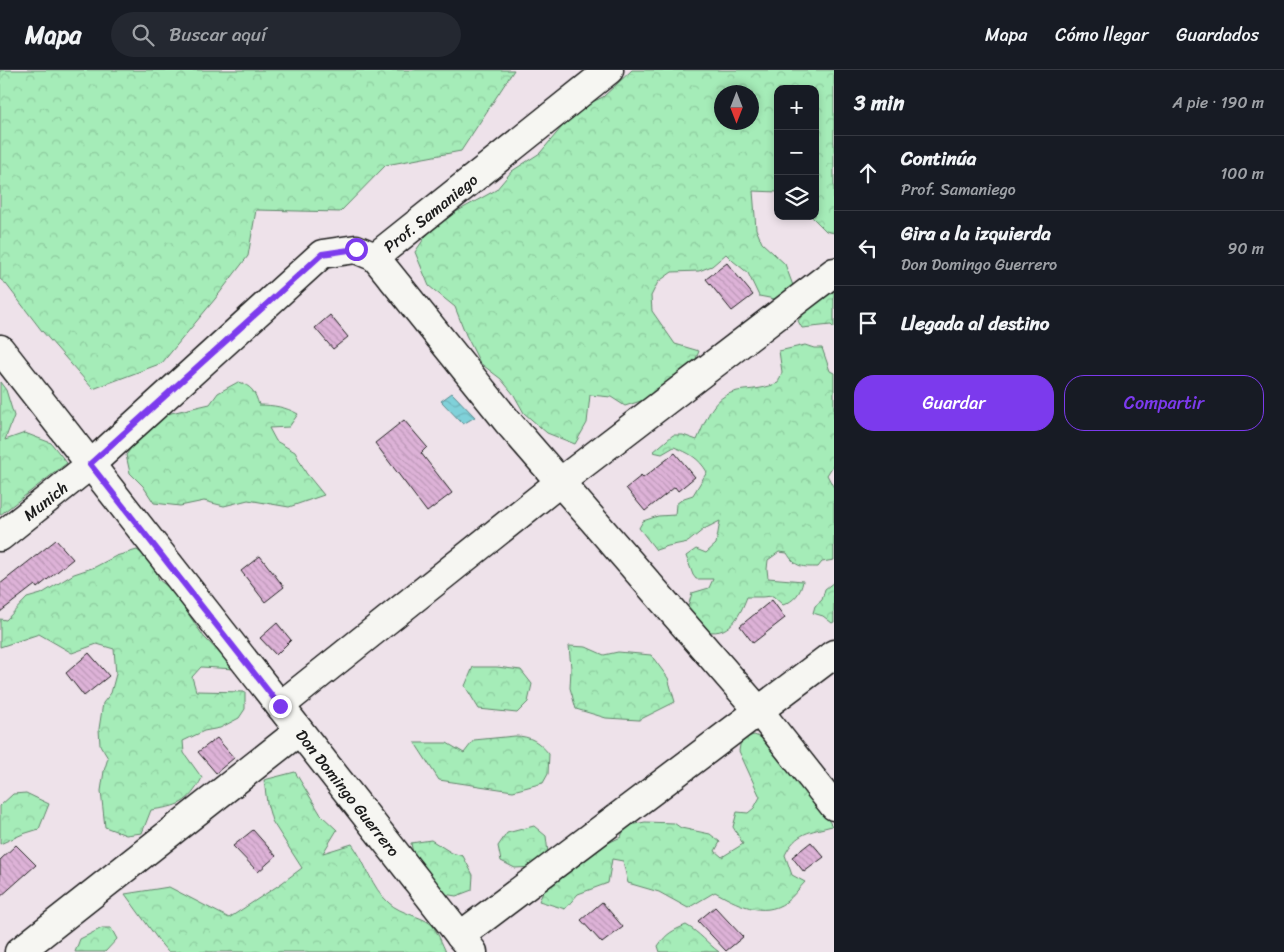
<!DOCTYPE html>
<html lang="es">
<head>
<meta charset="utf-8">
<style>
	body { margin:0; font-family:Sriracha,sans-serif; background:#242831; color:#f1f3f6 }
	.controls { position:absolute; right:15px; top:15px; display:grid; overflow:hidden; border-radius:10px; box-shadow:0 2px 8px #0003 }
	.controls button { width:45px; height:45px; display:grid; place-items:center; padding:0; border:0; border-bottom:1px solid #363941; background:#171b24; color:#f1f3f6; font:25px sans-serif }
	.compass { position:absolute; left:714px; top:15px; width:45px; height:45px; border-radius:50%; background:#171b24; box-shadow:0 2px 8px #0003; rotate:180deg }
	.stop { position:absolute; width:15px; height:15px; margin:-11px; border:4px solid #7c3aed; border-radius:50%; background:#fff }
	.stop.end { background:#7c3aed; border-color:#fff; box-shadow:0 1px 5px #0008 }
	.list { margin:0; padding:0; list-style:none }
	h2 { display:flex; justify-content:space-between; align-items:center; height:65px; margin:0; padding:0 20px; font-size:21px }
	h2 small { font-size:16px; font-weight:400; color:#9ea1a6 }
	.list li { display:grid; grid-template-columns:32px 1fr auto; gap:15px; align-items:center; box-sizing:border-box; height:75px; padding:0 20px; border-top:1px solid #363941 }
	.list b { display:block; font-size:19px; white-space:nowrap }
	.list p { margin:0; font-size:16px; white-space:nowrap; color:#9ea1a6 }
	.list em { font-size:16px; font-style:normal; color:#9ea1a6 }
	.actions { display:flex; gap:10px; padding:15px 20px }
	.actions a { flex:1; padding:11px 0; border:1px solid #7c3aed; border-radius:20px; text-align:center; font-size:18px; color:#7c3aed }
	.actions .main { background:#7c3aed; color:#fff }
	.icon { flex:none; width:28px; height:28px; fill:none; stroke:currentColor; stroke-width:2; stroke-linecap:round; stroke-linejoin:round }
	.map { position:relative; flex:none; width:834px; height:882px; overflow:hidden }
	header { display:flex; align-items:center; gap:30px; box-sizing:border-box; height:70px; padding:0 25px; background:#171b24; border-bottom:1px solid #363941 }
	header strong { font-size:24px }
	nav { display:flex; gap:28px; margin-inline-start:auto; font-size:18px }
	.search { width:350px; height:45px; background:#242831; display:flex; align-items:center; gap:12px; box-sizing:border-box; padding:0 18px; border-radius:28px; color:#9ea1a6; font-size:19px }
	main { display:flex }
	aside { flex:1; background:#171b24 }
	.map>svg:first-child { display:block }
	.forest { fill:url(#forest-crowns); stroke:#60846a; fill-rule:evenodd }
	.water { fill:url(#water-waves); stroke:#58898d }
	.building { fill:url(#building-back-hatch); stroke:#1c1c1c }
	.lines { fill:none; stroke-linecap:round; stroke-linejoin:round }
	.minor-casing { stroke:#1c1c1c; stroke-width:31 }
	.minor { stroke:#f6f6f2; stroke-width:28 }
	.route { stroke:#7c3aed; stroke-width:6 }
	.labels { text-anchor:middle; stroke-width:5; stroke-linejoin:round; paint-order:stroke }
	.street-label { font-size:16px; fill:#1c1c1c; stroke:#f6f6f2 }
</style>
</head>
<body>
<header>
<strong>Mapa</strong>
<div class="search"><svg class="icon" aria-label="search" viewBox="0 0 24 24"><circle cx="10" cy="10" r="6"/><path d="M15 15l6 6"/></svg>Buscar aquí</div>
<nav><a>Mapa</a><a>Cómo llegar</a><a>Guardados</a></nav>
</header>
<main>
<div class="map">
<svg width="834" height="882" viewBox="0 0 834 882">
	<defs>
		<pattern id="forest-crowns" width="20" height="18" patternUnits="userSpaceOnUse" patternTransform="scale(1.25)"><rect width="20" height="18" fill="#a5ecb8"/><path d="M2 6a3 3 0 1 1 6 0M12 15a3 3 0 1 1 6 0" fill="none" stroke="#8dca9e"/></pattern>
		<pattern id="water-waves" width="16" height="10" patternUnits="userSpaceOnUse" patternTransform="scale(1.25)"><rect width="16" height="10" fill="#80d1d9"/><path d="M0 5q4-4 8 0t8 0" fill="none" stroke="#6eb3ba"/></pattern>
		<pattern id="building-back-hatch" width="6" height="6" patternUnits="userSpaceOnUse" patternTransform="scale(1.25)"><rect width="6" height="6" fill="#ddb2d7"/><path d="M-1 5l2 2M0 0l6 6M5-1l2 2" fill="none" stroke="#bd98b8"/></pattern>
	</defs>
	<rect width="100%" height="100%" fill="#eee2ea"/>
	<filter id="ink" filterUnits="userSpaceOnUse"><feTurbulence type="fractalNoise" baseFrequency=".02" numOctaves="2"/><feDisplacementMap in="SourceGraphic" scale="10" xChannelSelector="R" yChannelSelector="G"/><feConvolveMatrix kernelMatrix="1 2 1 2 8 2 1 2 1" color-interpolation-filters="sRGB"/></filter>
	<g filter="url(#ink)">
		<g class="forest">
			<polygon points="0,0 514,0 461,81 386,95 340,142 256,140 248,186 215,229 162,293 93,319 42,261 6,214 0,209"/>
			<path d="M632,0H834V163L826,161L811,146H815V19H778V122L753,121L756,159L762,173L785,194L795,221L780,230L759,226L748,203L733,191L726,184L712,196L699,201L672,202L658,212L651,226L652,241L675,274L699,281L692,299L644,330L625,336L611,327L590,325L587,353L575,374L547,363L524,343L514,325L501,309L480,293L466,265L455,237L429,216L415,182L434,154L496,120L512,101L540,83L577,39L603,27ZM722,22H752V52H722Z"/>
			<polygon points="834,210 834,258 831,255 802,258 798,251 808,237"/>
			<path d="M805,275L814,278H822L830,301L834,303V394L827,405L834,418V490L822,492L818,497C802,497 796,498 787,483L779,482L768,490L767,499L768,508L803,511C801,523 794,531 783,535L773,526L762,527H747C736,556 722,572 691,555L688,537L692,523L709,518L713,509H696L693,505L686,486L696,479L706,483L716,474L720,451L704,459L688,472L668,476L656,480L639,458L643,451L658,446L675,445L676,434L684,428L693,425L707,402C699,388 689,383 674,377L662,384L653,382L673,365H683L697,370C708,346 713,323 744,320C756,319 766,318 778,313L782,302L779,281Z"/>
			<polygon points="0,312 6,320 14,346 5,370 25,363 51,373 67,393 0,445"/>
			<path d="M238,312C252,316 255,322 259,335C273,335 286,337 298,344L289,357L269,358L276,371L295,382L306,403L324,425L289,437L248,430L224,436L204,431L180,436L154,433L143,416L130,403L126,385L137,370L143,356L171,343L210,334L218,323Z"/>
			<path d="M137,480L153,492L159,510L172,520L204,567L235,599L201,597L192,607L196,621L245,622V639L239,648L220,658L204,661L183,671L184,683L202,708C188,734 179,736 151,740L142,763L126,765L105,757L101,721L104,701L108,688L100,675L99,659L103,633L111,623L116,604L114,579L97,574L72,583L39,564L0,577V549L6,550L27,528L41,524L74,504L95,497L116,486Z"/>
			<polygon points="834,512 834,552 832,553 823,546 813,543 815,536 822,530 825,519"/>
			<polygon points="569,576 586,577 604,585 618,582 651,585 668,608 675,632 639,650 606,648 576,639 570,618 571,598"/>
			<polygon points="473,597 497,597 521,600 532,614 528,632 517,643 479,639 465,616"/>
			<path d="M754,665L765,669L823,741L832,756C810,762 796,762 785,785L792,805L805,812C799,818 793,827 786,832C763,849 735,833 715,822L688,838L659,822L628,813L623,791L612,789L608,813L578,824L565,839L539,831L546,816L595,779L621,767L625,756L645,752L674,753L681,758L710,764L720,772L715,781L722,787L743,774L733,757L737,742L748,743L754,738L760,727L739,681L741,669Z"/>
			<path d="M515,666C531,666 539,672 549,684L548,704L543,713L513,721L439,710L415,673H447L464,683L474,670Z"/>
			<path d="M295,702L321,745L337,760L323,783L352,774C366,793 371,817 389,833C401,844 421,846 431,854C436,858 443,876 446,882H168L162,875L125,824L169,817L229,848L279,815L302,798L272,751L267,733L264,710Z"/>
			<polygon points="26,723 49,734 39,759 23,764 0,774 0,736 13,724"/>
			<polygon points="534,756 546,766 548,783 534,797 515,798 501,791 498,776 507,763"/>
			<polygon points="431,770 452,783 463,786 473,805 472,820 456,826 438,823 414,789 411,773"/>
			<path d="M686,855C700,863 707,873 719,882H660L658,876C667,863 672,861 686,855Z"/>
			<polygon points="102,858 111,858 117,869 105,882 75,882 80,869"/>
		</g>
		<polygon class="water" points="452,323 475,347 463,354 441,331"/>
		<g class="building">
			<polygon points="727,193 753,225 732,241 706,209"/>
			<polygon points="330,245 348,267 333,279 315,258"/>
			<polygon points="404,350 427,377 421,383 452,423 427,442 375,373"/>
			<polygon points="675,383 695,407 678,421 675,417 645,441 626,418 641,406 643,408"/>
			<polygon points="56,470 73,489 37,518 35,515 0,542 0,514"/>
			<polygon points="260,486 284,517 265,532 241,501"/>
			<polygon points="772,530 785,548 753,573 740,556"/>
			<polygon points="277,553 291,570 276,585 260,568"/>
			<polygon points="89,583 109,606 84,626 66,603"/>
			<polygon points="217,668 234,688 216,703 198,682"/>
			<polygon points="253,760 276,786 258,802 233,776"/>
			<polygon points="811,772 824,787 804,802 792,787"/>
			<polygon points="16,775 36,795 0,827 0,790"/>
			<polygon points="602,832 623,857 602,873 581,850"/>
			<polygon points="715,837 743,867 726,881 698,851"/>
		</g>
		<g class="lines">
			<defs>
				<g id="minor">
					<path id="s1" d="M375,187L609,0"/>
					<path id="s2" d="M0,279L473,882"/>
					<path id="s3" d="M0,467L90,395L322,184L356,179L375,187L507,351L759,641L834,736"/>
					<polyline points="280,636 560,412 834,202"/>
					<polyline points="460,866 834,584"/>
					<polyline points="19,882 299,661"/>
				</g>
			</defs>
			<use href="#minor" class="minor-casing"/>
			<use href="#minor" class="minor"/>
		</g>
	</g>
	<g class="lines" filter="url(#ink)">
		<polyline class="route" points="280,636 90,394 322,184 356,179"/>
	</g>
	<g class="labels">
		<g class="street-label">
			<text dy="6" stroke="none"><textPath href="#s1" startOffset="71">Prof. Samaniego</textPath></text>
			<text dy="6" stroke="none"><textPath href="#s3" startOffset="58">Munich</textPath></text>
			<text dy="6" stroke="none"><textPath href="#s2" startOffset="564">Don Domingo Guerrero</textPath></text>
		</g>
	</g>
</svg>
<div class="controls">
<button>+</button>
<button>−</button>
<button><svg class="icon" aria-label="layers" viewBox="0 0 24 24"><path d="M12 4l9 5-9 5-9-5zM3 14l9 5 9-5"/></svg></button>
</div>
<svg class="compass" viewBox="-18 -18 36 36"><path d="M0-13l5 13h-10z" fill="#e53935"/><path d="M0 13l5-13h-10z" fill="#9ea1a6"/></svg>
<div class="stop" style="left:356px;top:179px"></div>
<div class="stop end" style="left:280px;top:636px"></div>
</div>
<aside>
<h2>3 min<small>A pie · 190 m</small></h2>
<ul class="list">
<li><svg class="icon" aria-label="ahead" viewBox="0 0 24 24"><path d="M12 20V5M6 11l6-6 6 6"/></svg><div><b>Continúa</b><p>Prof. Samaniego</p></div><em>100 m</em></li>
<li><svg class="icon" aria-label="left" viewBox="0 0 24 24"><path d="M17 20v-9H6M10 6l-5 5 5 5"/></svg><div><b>Gira a la izquierda</b><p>Don Domingo Guerrero</p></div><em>90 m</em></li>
<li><svg class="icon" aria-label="arrive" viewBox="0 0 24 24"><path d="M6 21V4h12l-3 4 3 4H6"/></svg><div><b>Llegada al destino</b></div></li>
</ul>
<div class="actions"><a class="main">Guardar</a><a>Compartir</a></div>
</aside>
</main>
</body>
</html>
